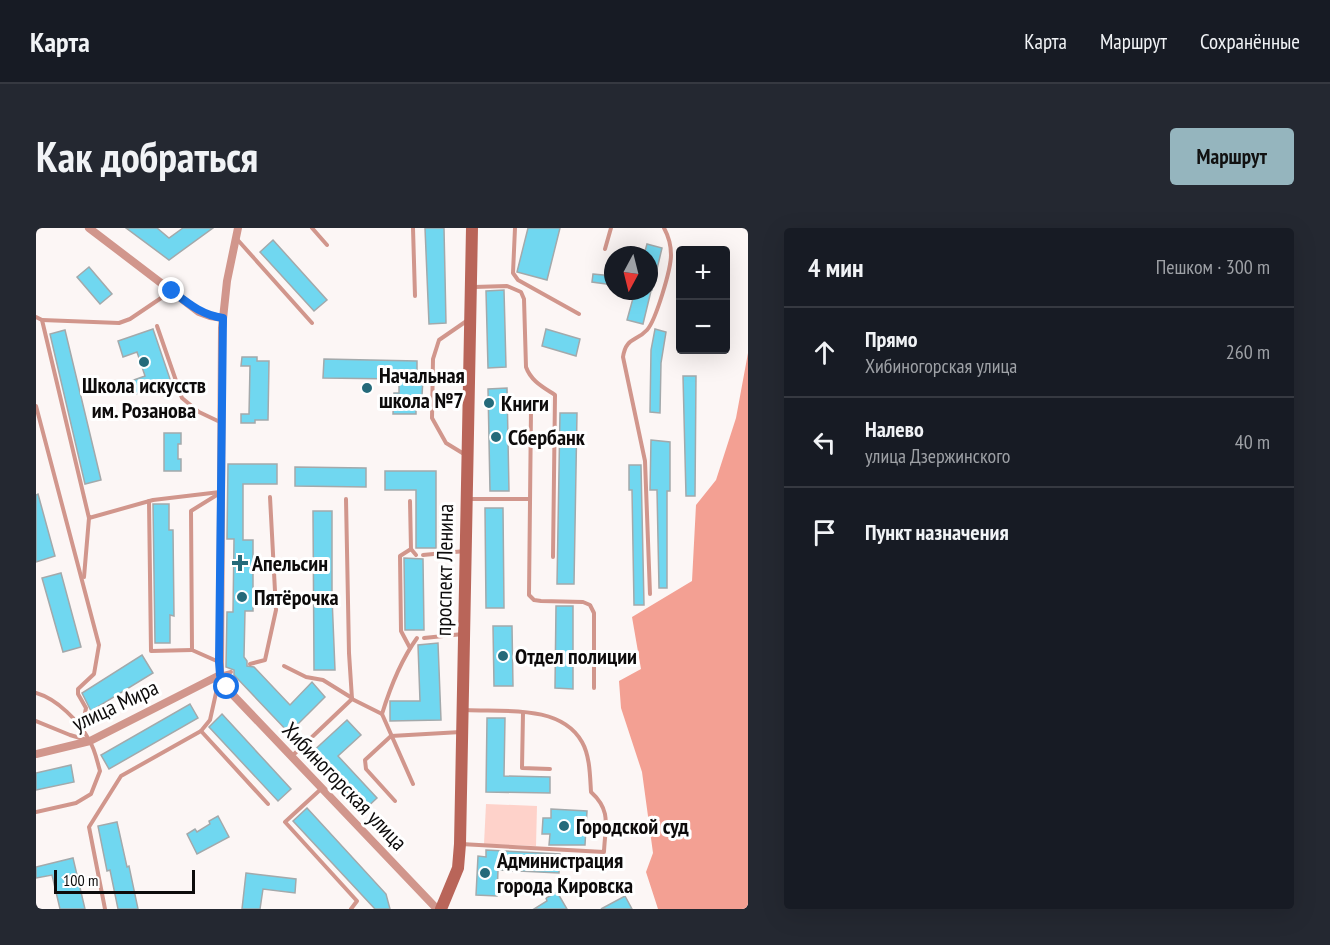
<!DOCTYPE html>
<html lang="ru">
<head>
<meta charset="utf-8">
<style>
	body { margin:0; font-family:"PT Sans Narrow",sans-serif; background:#242831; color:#f1f3f6 }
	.controls { position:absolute; right:18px; top:18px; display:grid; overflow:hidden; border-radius:6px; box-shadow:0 6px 24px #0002 }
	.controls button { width:54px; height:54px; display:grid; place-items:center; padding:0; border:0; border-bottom:2px solid #363941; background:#171b24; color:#f1f3f6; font:30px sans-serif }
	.compass { position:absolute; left:568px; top:18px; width:54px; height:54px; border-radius:50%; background:#171b24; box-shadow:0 6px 24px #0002; rotate:187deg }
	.scale { position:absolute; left:18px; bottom:15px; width:141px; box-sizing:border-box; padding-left:6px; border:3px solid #0d0b0b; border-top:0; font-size:16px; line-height:21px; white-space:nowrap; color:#0d0b0b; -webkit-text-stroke:4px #fff; paint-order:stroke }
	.stop { position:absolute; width:18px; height:18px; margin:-14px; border:4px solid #1a73e8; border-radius:50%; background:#fff }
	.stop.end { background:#1a73e8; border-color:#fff; box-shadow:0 2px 6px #0008 }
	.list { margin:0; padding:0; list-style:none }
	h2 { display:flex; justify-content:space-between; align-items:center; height:78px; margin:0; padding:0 24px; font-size:26px }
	h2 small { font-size:20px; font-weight:400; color:#9ea1a6 }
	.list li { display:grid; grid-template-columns:39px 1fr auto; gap:18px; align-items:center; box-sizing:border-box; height:90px; padding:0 24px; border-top:2px solid #363941 }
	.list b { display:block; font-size:22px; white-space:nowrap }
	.list p { margin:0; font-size:20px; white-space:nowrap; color:#9ea1a6 }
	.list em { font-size:20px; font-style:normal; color:#9ea1a6 }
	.icon { flex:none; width:33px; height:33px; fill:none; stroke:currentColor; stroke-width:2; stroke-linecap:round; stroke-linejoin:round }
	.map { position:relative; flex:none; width:712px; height:681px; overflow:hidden; border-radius:6px }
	header { display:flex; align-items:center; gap:36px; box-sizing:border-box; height:84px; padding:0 30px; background:#171b24; border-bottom:2px solid #363941 }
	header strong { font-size:28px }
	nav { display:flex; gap:33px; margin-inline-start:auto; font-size:21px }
	.intro { display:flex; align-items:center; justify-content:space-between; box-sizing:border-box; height:144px; padding:0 36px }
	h1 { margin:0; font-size:42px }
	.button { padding:15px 27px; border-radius:6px; background:#95b5be; color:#111; font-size:21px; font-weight:700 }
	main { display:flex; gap:36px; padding:0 36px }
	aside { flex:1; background:#171b24; border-radius:6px; box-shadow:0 6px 24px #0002 }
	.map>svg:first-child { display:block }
	.green { fill:#fed2ca }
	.forest { fill:#f3a093 }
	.building { fill:#70d7f0; stroke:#a3a9ab; stroke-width:1.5 }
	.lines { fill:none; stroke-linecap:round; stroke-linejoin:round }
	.lane { stroke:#d1968c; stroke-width:4 }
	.street { stroke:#d1968c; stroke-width:8 }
	.secondary { stroke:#b96559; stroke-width:12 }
	.route { stroke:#1a73e8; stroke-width:8 }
	.poi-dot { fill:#256a7a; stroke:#fff; stroke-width:2 }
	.labels { text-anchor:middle; stroke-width:6; stroke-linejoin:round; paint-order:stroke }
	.poi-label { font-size:22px; font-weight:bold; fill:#0d0b0b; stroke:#fff; text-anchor:start }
	.street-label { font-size:22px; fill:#0d0b0b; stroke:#fff }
</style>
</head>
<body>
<header>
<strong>Карта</strong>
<nav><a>Карта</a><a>Маршрут</a><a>Сохранённые</a></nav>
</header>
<div class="intro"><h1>Как добраться</h1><a class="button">Маршрут</a></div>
<main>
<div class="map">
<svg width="712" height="681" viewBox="0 0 712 681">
	<rect width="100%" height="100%" fill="#fcf6f5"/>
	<polygon class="green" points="450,576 501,578 500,618 448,616"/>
	<polygon class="forest" points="712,125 712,681 622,681 610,644 617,625 606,544 585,480 583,453 605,441 596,389 656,353 660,277 680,252 700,190"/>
	<g class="building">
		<polygon points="90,0 121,0 133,10 147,0 177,0 133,32"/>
		<polygon points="389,0 408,0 410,95 393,96"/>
		<polygon points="492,0 524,0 511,52 481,44"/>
		<polygon points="237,12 291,72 278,83 224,24"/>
		<polygon points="611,16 626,20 616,62 613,61 613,27 608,27"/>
		<polygon points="53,39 76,66 64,76 41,49"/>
		<polygon points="557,46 577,48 577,57 556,54"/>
		<polygon points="468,62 470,139 452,140 450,63"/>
		<polygon points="599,63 615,63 607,96 591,92"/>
		<polygon points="117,101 135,154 100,166 95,153 109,148 101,124 87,129 82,113"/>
		<polygon points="510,101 544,111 540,128 506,118"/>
		<polygon points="619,101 630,104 625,135 624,185 614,184 615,122"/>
		<polygon points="29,102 65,252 49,256 14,106"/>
		<polygon points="206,129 221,129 221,133 233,133 232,192 219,192 219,195 205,195 205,186 213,186 214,138 205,138"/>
		<polygon points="288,131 381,133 381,150 387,150 386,168 380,168 380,186 357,186 358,165 363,165 363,151 287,150"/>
		<polygon points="647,148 660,148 659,268 650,268"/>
		<polygon points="471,160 473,263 454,263 452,161"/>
		<polygon points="524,185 541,185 538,356 521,356"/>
		<polygon points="128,205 145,205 145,216 142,216 142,231 145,231 145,243 128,243"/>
		<polygon points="615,212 634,214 634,263 631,263 631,360 623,360 621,262 614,262"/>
		<polygon points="192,236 241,236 241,256 207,256 207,312 217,312 217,383 209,383 208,429 211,433 211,438 218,439 254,477 276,454 289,469 253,505 198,447 198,442 190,439 191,384 197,384 198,311 191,311"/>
		<polygon points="593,237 605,237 608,377 598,377 596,262 593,262"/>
		<polygon points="259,239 330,240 330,259 259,258"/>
		<polygon points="349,243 400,243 400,320 380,320 380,262 349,262"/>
		<polygon points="2,266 19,328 0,334 0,267"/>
		<polygon points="117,276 133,276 133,302 137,302 138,388 134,387 134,415 119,415"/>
		<polygon points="449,280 467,280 468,380 450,380"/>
		<polygon points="277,283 296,283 296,369 299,442 278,442"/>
		<polygon points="368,330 387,331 388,402 369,402"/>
		<polygon points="25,345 45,419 27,424 6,350"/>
		<polygon points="520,378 537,378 537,461 519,460"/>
		<polygon points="457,398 476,398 477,458 458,458"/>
		<polygon points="402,415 405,492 354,493 354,473 384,473 382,417"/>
		<polygon points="106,427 117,445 55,483 46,465"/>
		<polygon points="154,476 162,490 73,541 65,527"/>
		<polygon points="186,486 255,561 242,573 173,499"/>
		<polygon points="451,490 469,490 468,548 514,549 514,565 450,564"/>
		<polygon points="311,492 325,507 302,528 341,570 326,584 273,527"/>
		<polygon points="35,537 38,554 0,562 0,545"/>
		<polygon points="271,580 350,666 354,681 339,681 257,593"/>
		<polygon points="515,581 551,583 549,617 513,617 514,606 506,606 507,590 515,590"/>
		<polygon points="182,588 193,609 161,626 151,606 159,601 161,604 174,596 173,593"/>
		<polygon points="81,594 91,639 93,638 102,681 82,681 74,642 71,643 62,598"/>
		<polygon points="450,622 524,626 523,645 462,642 461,668 440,667 442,628 450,629"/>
		<polygon points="37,630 49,681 24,681 16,647 0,650 0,639"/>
		<polygon points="210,645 260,651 259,665 227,661 224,681 206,681"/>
		<polygon points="521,664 531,681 498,681 511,673 510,670"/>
		<polygon points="589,668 596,681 565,681"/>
	</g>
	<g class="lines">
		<g class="lane">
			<polyline points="276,0 291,17"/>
			<polyline points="377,0 379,68"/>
			<polyline points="479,0 477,45 482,52 543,86"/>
			<polyline points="200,10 276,95"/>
			<polyline points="569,21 575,0"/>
			<path d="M438,59L471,58L485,64L488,71L490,139C495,153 507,159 519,167L517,329"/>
			<polyline points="0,89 6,92 53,290 117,272 184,264"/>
			<polyline points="6,92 83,95 94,91 134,64"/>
			<polyline points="121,98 146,170 163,184 184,194"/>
			<polyline points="0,178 63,417 58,446 42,461 42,466 50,480 46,500"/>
			<polyline points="495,182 493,367 498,372 505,373 547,374 554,377 558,385 558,460"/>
			<polyline points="428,226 410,215 396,190 397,131 403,112 432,92"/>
			<polyline points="310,271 313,425 316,471"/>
			<polyline points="432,271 494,271"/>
			<polyline points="113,273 115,423 156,422"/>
			<polyline points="374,273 375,321 380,327"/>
			<polyline points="387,327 429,323"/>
			<polyline points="48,349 53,290"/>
			<path d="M614,366L609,233L587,129C590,109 600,114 611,102C620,92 635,41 635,27C635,17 633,9 628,0"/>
			<polyline points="388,410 427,406"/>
			<polyline points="374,420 365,403 364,328 375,321"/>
			<polyline points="183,434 156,422 155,283 184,265"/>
			<polyline points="214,436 229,432 240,382 234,269"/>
			<polyline points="248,438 270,449 287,452 316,470"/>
			<path d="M0,465C21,471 43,493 53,512C59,521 61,533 64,543L55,566L40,575L0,584"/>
			<polyline points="487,485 486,540 514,541"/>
			<path d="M346,486C354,460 365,432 381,410"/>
			<polyline points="0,493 34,507 51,512"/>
			<polyline points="165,503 174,492 184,447 195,444"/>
			<polyline points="255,529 316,471 346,486 377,556"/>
			<polyline points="285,561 249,594 321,673 315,681"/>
			<polyline points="359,573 330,541 329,532 355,508 425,504"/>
			<path d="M425,616L568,624C569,598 576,583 555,564C554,548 554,528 546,514C525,476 467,484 430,482"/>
			<polyline points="69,681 53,599 85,548 165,503 232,576"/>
		</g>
		<g class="street">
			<polyline points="53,0 163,84 174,88 187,90"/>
			<polyline points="202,0 191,53 186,100 184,447 196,466 401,681"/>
			<polyline points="0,526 54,513 184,447"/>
		</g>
		<polyline class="secondary" points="405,681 422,640 424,616 436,0"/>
	</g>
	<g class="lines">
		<path class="route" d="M136,63C153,76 166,87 187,90L183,434L184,447L191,459"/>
	</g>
	<g class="poi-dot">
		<circle cx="108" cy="134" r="6"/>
		<circle cx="331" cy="160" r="6"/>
		<circle cx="453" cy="175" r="6"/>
		<circle cx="460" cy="209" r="6"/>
		<path d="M201 326h6v6h6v6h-6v6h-6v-6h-6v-6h6z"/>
		<circle cx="206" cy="369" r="6"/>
		<circle cx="467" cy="428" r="6"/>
		<circle cx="528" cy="598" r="6"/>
		<circle cx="449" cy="645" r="6"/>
	</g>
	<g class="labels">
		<g class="poi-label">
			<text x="343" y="155">Начальная<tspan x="343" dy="25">школа №7</tspan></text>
			<text x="108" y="165" text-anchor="middle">Школа искусств<tspan x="108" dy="25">им. Розанова</tspan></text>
			<text x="465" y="183">Книги</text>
			<text x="472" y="217">Сбербанк</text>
			<text x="216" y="343">Апельсин</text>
			<text x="218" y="377">Пятёрочка</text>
			<text x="479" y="436">Отдел полиции</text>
			<text x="540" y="606">Городской суд</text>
			<text x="461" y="640">Администрация<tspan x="461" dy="25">города Кировска</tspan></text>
		</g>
		<g class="street-label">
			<text transform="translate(408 342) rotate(-89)" y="8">проспект Ленина</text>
			<text transform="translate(79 477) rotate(-25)" y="8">улица Мира</text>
			<text transform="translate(309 558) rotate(46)" y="8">Хибиногорская улица</text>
		</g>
	</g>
</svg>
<div class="controls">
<button>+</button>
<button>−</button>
</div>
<svg class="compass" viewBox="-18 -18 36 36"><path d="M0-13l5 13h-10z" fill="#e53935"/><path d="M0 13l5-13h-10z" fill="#9ea1a6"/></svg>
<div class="scale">100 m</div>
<div class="stop" style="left:191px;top:459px"></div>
<div class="stop end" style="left:136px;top:63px"></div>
</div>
<aside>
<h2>4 мин<small>Пешком · 300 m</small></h2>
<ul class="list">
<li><svg class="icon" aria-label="ahead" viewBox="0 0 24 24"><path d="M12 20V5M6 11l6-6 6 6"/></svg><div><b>Прямо</b><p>Хибиногорская улица</p></div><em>260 m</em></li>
<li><svg class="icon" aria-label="left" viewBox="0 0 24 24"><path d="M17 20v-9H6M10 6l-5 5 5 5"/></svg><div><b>Налево</b><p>улица Дзержинского</p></div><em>40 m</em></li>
<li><svg class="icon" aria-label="arrive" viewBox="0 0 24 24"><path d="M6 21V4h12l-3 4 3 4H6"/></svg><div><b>Пункт назначения</b></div></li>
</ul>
</aside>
</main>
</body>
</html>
